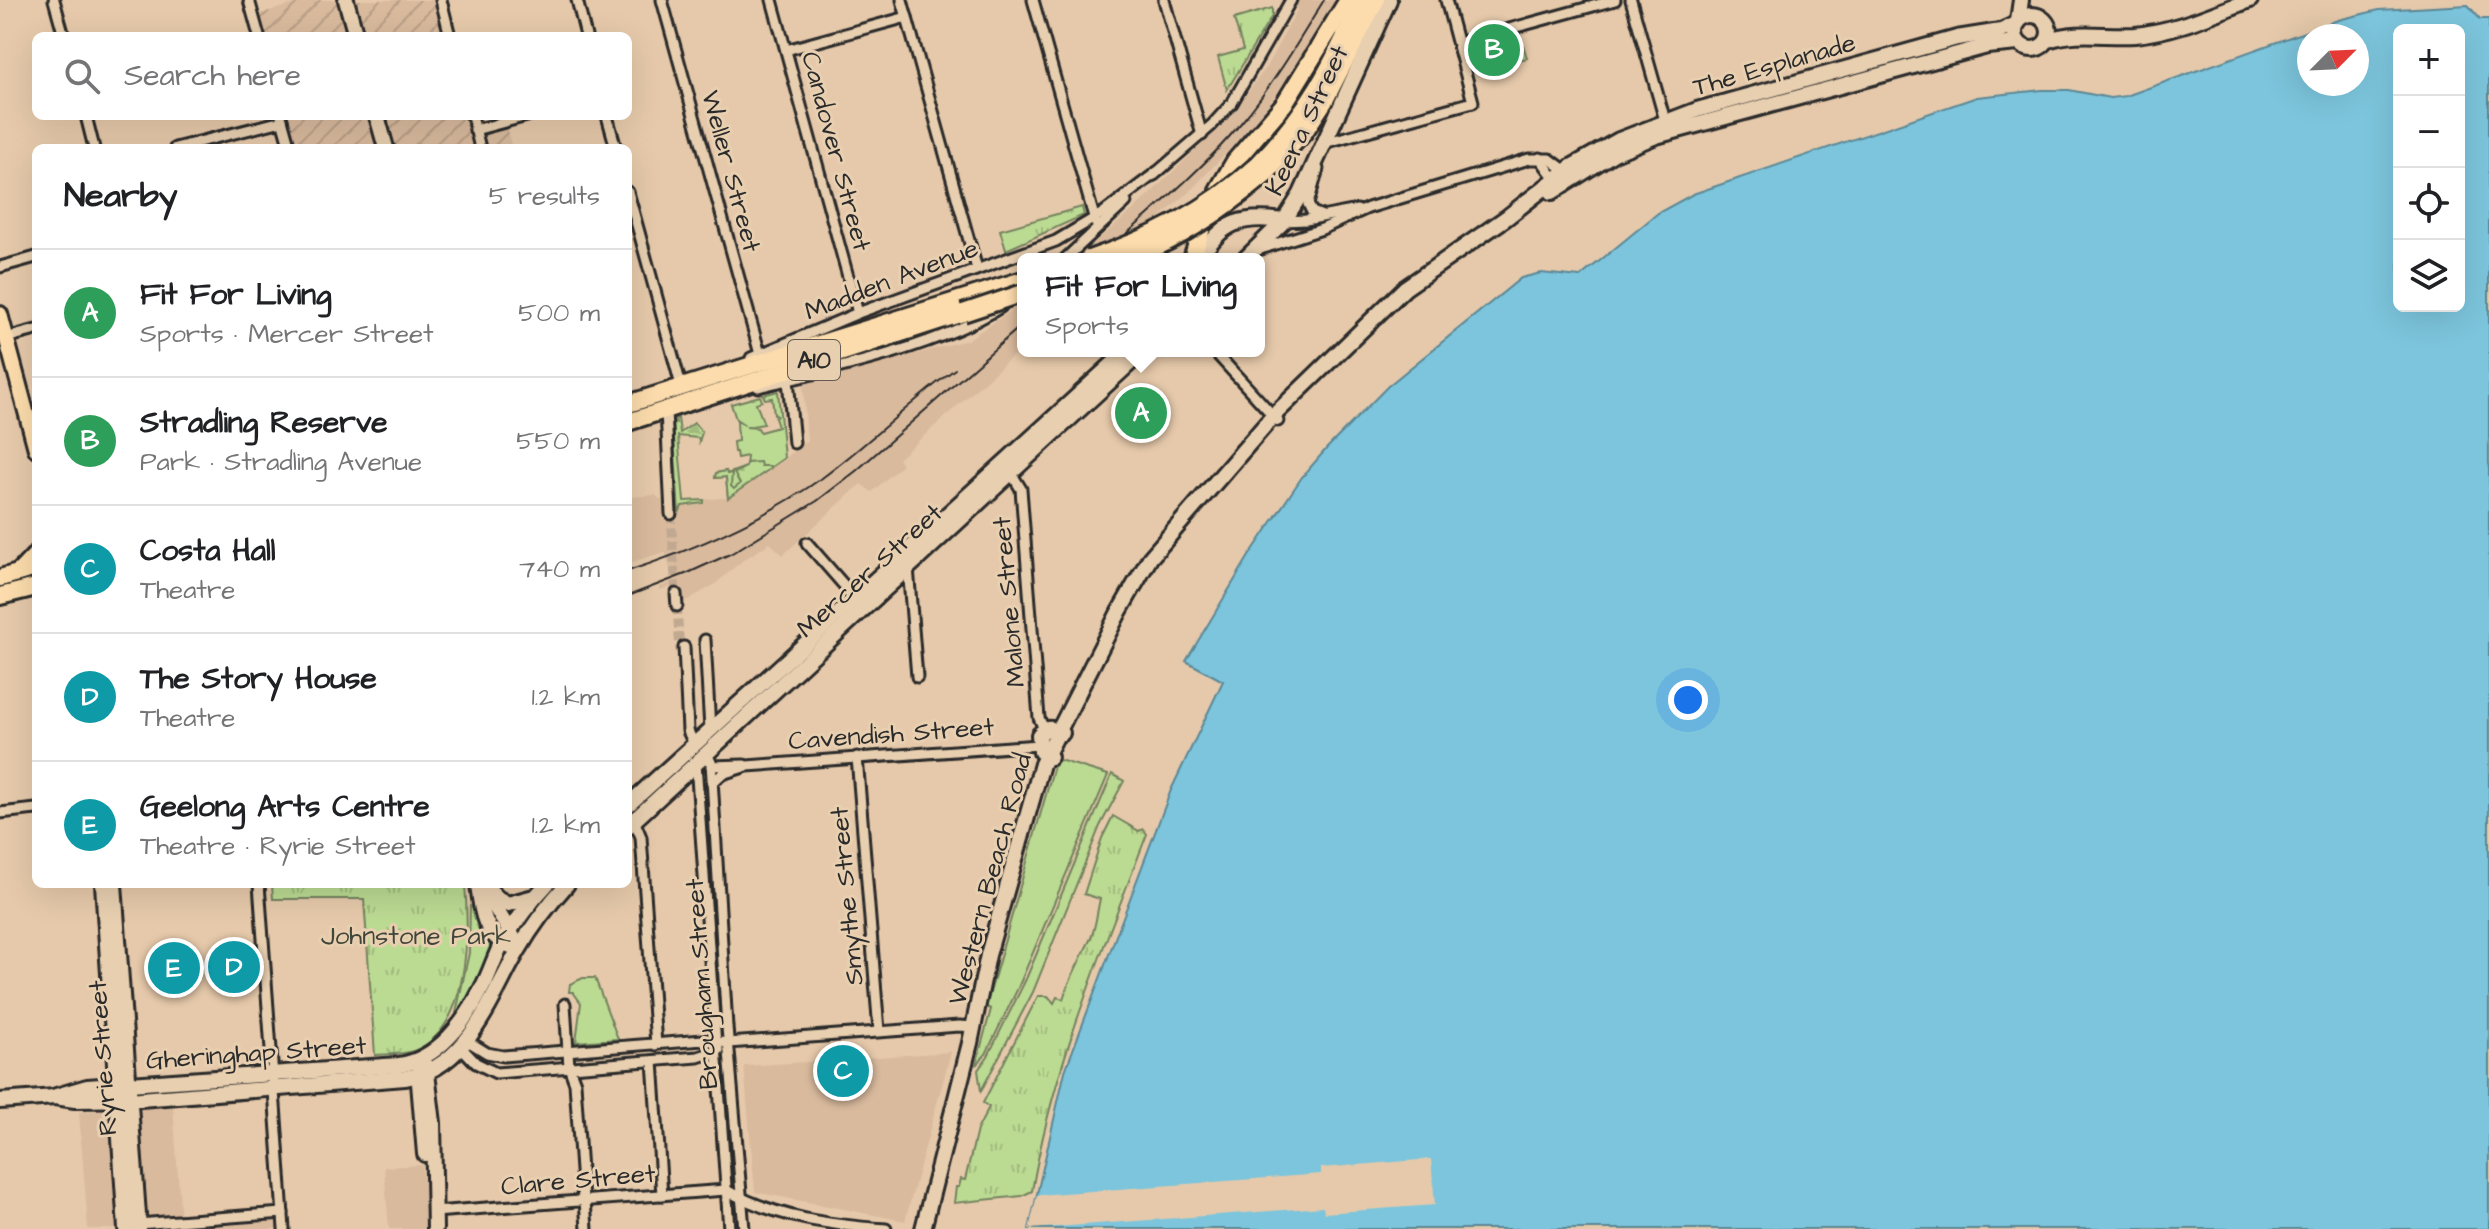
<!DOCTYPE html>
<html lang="en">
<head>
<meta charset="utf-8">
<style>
	body { margin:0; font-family:"Architects Daughter",sans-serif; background:#f6f6f6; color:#202124 }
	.controls { position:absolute; right:24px; top:24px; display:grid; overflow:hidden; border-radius:12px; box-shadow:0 8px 32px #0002 }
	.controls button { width:72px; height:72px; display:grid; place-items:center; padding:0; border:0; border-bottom:2px solid #e0e0e0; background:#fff; color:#202124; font:40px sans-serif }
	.compass { position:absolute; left:2297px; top:24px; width:72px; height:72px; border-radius:50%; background:#fff; box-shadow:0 8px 32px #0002; rotate:66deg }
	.you { position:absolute; left:1688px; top:700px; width:28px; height:28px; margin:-20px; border:6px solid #fff; border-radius:50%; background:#1a73e8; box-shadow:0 0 0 12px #1a73e833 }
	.badge { display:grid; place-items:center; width:52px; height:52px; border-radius:50%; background:#7c3aed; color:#fff; font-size:26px; font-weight:700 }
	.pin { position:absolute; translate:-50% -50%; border:4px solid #fff; box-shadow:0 2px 8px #0006 }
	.popup { position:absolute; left:1017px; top:253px; width:248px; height:104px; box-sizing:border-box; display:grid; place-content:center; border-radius:12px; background:#fff; filter:drop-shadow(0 2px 6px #0005); font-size:26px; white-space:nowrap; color:#757577 }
	.popup b { font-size:30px; color:#202124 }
	.popup::after { content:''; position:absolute; left:50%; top:100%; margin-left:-16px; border:16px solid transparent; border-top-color:#fff }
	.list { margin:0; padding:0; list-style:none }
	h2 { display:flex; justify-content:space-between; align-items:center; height:104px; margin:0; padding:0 32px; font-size:34px }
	h2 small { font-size:26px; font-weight:400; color:#757577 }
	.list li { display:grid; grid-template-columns:52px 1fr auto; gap:24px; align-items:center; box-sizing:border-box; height:128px; padding:0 32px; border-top:2px solid #e0e0e0 }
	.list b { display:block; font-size:30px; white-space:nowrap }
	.list p { margin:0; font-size:26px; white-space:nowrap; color:#757577 }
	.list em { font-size:26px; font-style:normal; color:#757577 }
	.icon { flex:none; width:44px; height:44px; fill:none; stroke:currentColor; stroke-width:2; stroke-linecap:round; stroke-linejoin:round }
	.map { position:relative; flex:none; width:2489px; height:1229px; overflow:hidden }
	.search { position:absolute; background:#fff; box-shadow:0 8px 32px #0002; left:32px; top:32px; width:600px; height:88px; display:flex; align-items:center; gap:20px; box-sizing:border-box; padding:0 28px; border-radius:12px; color:#757577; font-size:30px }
	.panel { position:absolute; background:#fff; box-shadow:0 8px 32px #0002; left:32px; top:144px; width:600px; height:744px; border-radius:12px }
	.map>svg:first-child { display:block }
	.built { fill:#d9ba9d }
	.industrial { fill:url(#industrial-furrows) }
	.grass { fill:#bbda92; stroke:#73825e; stroke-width:2 }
	.forest { fill:url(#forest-firs); stroke:#73825e; stroke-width:2 }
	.park { fill:url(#park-tufts); stroke:#73825e; stroke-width:2 }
	.water { fill:#7bc5dc; stroke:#5b8795; stroke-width:2; fill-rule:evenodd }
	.pier { fill:#e6c9aa }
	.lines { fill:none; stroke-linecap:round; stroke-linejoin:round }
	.street-tunnel { stroke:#c1a991; stroke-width:9; stroke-dasharray:9 4.5; stroke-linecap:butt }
	.street-casing { stroke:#2b2b2b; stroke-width:15 }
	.secondary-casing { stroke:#2b2b2b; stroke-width:20 }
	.primary-casing { stroke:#2b2b2b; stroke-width:20 }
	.highway-casing { stroke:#2b2b2b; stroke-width:22 }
	.street { stroke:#e8cfb0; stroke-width:9 }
	.secondary { stroke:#e8cfb0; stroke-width:14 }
	.primary { stroke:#fcdcac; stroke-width:14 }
	.highway { stroke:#fcdcac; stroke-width:16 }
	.rail { stroke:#2b2b2b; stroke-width:2 }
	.highway-bridge-casing { stroke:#2b2b2b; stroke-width:22; stroke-linecap:butt }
	.highway-bridge { stroke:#fcdcac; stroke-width:16 }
	.labels { text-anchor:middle; stroke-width:6; stroke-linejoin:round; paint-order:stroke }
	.shield { fill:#e8cfb0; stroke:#645c53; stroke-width:2 }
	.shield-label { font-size:24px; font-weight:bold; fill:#2b2b2b }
	.street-label { font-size:26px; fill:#2b2b2b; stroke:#e8cfb0 }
	.park-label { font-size:26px; fill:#41453a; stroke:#e8cfb0 }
</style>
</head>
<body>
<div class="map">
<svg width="2489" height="1229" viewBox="0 0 2489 1229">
	<defs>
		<pattern id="industrial-furrows" width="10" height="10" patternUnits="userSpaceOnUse" patternTransform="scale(2)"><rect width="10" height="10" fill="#d9ba9d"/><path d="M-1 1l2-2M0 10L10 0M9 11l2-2" fill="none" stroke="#baa087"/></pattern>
		<pattern id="forest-firs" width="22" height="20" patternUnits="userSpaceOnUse" patternTransform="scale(2)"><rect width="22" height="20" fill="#bbda92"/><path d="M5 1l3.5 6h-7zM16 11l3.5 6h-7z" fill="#a1bb7e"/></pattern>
		<pattern id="park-tufts" width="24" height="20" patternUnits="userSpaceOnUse" patternTransform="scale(2)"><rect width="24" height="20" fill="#bbda92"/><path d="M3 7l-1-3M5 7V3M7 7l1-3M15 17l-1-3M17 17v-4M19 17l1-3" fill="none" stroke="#a1bb7e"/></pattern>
	</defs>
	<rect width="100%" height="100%" fill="#e6c9aa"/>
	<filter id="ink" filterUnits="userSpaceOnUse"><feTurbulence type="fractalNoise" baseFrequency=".0125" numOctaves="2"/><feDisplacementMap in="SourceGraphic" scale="16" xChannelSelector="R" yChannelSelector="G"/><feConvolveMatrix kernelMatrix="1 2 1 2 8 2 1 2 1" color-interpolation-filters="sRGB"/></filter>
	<g filter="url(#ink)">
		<g class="built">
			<polygon points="1298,0 1337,0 1306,53 1254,124 1190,191 1113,259 1075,259 1132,211 1230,117 1265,69 1297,10 1295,6"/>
			<polygon points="1023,303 1023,347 898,459 902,465 872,492 861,484 783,555 770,543 742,561 714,585 672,609 671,587 660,590 659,587 674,581 665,552 628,563 628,515 632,514 631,497 655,495 661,500 665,500 666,513 679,513 678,502 732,497 807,441 803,384 967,340"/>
			<polygon points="951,1052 905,1221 755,1192 744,1066"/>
			<polygon points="173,1104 181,1221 277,1217 278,1229 88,1229 79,1112"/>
			<polygon points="422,1165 429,1229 389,1229 384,1167"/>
		</g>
		<g class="industrial">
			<polygon points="308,0 447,0 457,36 265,36 259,14"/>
			<polygon points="286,116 479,116 481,121 503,116 512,148 295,148"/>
		</g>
		<g class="grass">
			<polygon points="778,391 784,458 728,498 726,477 715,478 716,473 726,471 727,474 746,467 747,456 737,458 736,452 734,452 733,442 738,441 737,421 745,425 736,419 731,404 760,396 762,401 756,403 764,424 746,427 758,428 760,432 778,427 775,418 777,416 774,414 772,398 765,399 763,395"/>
			<polygon points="1056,759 1108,775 1018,988 986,1054 976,1065 991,1009 986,1007"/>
			<polygon points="1112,774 1124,781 1100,826 1033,992 981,1091 978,1070 988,1056 1026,979"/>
			<polygon points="470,906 478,913 491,948 468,1003 459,1016 456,1013 469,953"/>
			<polygon points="583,978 595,978 618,1039 576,1042 581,1003 573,992 569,992 570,984"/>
		</g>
		<g class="forest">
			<polygon points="678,418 680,433 694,423 702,432 699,442 698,438 678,436 684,501 704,500 704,503 682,506 679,513 673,422 676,423 675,419"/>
			<polygon points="760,462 761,466 770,466 771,468 728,498 726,477 715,478 716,473 726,471 727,474 732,473 731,486 734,489 740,484 734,473 746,467 746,463"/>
		</g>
		<g class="park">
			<polygon points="1272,8 1272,16 1227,90 1218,57 1243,50 1234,19"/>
			<polygon points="1519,32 1527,58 1499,65 1496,54 1468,62 1463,47"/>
			<polygon points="1082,207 1084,215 1006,250 1000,230"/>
			<path d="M1113,816L1139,831L1143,829L1147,834C1102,952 1053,1066 1032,1191L1022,1196L954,1203L956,1187H959L961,1179L965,1180L977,1130L989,1107L983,1103L1038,996H1048L1054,1003L1057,997L1063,999C1070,978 1081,958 1091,938C1096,926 1097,911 1100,899L1084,894L1102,838Z"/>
			<path d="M272,884H465C469,932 470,1025 418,1049C406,1055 389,1054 375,1055L364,899H273Z"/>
		</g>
		<path class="water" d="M2468,5L2480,19H2489V1229H1029L1065,1071L1171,790L1223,681L1186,661L1249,556L1302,477L1327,448L1388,386L1521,278L1541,273L1580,277L1658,213L1693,194L1977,97L2042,90H2069L2110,98L2126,96L2338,20L2379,10ZM2399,30H2459V306H2399ZM2309,36H2357V84H2309Z"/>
		<polygon class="pier" points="1431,1159 1435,1205 1324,1213 1323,1207 1029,1229 1037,1195 1321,1174 1321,1168"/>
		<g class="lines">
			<g class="street-tunnel">
				<polyline points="671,514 676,594"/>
				<polyline points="677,606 680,651"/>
			</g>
			<defs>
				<g id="street">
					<polyline points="54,0 64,36"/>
					<polyline points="249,0 259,36"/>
					<polyline points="441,0 450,36"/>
					<polyline points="577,0 586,36"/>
					<polyline points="662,0 760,354"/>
					<polyline points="772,0 858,313"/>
					<polyline points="902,0 977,269"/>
					<polyline points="1033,0 1096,224"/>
					<polyline points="1164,0 1202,135"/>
					<polyline points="1631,0 1666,124"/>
					<polyline points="1458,43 1615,0"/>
					<polyline points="786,50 907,17"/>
					<polyline points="86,116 94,148"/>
					<polyline points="281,116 290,148"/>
					<polyline points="472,116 480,148"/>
					<polyline points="607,116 616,148"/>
					<polyline points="475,130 527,116"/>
					<polyline points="1324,143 1473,102 1446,0"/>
					<polyline points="175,148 282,121"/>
					<polyline points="1540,158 1555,179"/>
					<polyline points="1318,169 1308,204 1312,212 1322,216"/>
					<polyline points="1154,175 1212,125 1232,103 1291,0"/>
					<polyline points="628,192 682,389"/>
					<polyline points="1284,221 1306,220 1357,210"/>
					<polyline points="1257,250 1322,229 1368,208 1529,159 1550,159 1566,171"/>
					<polyline points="1065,259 1126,202"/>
					<polyline points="0,267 36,257"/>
					<polyline points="6,338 36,330"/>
					<polyline points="1214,351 1278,421"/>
					<polyline points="751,358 858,313 1056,241 1103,213 1157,172"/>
					<polyline points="788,380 794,443"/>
					<path d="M758,387C834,369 935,348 1001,307"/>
					<polyline points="670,409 666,410 671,514"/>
					<polyline points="1011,473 1021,489 1039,718 1044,729"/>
					<polyline points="807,543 856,599"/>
					<polyline points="908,567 917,677"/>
					<polyline points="676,594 677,606"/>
					<polyline points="705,640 710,730"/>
					<polyline points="684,647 688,731 694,744"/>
					<polyline points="706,752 711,762 727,1027 744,1229"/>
					<polyline points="857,757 879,1031"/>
					<polyline points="696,763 729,1229"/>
					<polyline points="711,766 744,765"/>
					<polyline points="712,783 722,774 747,766 1039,745"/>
					<polyline points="0,813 36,809"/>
					<polyline points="634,820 641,837 656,1045"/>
					<polyline points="259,884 284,1229"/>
					<polyline points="565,1004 569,1067 575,1083 583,1200"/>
					<polyline points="466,1040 487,1053 503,1056 703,1040 728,1043 959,1026 974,1027"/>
					<polyline points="460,1046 476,1063 496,1073 698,1057 719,1050"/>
					<polyline points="653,1061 662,1195"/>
					<polyline points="585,1200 587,1229"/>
					<path d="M434,1212L726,1190C776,1218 830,1225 886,1229"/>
					<polyline points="138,1224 283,1213"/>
				</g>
				<g id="secondary">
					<polyline points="346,0 356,36"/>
					<circle cx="2032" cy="32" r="17"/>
					<polyline points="2018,21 2021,0"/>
					<path d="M2048,40C2078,30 2105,37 2135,35C2176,31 2212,14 2250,0"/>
					<polyline points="377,116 386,148"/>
					<polyline points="1552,192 1614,153 1656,136 1987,46 2018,43"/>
					<path d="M1200,259C1221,221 1243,215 1284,221"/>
					<polyline points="1245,259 1284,221 1301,194 1389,0"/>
					<path d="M1050,757L1041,752L1039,735C1047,726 1052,728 1062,733"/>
					<polyline points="628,805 1127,351"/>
					<polyline points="628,826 1143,351"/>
					<polyline points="103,884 126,1229"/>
					<polyline points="114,884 139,1229"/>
					<path d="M478,884C481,909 484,938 511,946"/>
					<polyline points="486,884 492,902 513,937"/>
					<polyline points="490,890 497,898 508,904 534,897"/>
					<polyline points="426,1065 433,1123 435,1229"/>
					<polyline points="421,1068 419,1083 425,1154"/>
					<path d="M56,1096L87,1087L399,1065C438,1060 466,1021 482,988C490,974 494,958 502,943C515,922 530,902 547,884"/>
					<path d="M0,1101L55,1097L75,1100L140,1099L405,1078C469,1069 491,996 519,949C532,926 549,904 567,884"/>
					<polyline points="923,1229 970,1043 988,955 1042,764 1119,612 1150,558 1273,416 1405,288 1506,218 1571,167 1619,140 1697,110 1957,38 2001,31 2016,24"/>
				</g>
				<g id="primary">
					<polyline points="0,314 36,449"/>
					<polyline points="18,572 36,553"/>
				</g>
				<g id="highway">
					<path d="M1257,165C1308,113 1332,66 1362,0"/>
					<polyline points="1265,175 1304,132 1324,102 1376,0"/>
					<polyline points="1218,190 1235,161 1284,104 1348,0"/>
					<polyline points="1192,259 1201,231"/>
					<polyline points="628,404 1023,280"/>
					<polyline points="628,422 963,313"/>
					<polyline points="0,578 36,568"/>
					<polyline points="0,596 36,587"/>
				</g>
			</defs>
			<use href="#street" class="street-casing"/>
			<use href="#secondary" class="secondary-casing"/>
			<use href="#primary" class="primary-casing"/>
			<use href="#highway" class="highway-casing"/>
			<use href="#street" class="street"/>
			<use href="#secondary" class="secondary"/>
			<use href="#primary" class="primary"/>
			<use href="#highway" class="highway"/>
			<g class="rail">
				<path d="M1098,259C1146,216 1200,173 1241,123C1273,85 1298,42 1324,0"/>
				<path d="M628,571C695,549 764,519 822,478C868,444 909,403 955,369"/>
				<polyline points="628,596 688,573 732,553 817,501 856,471 1023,324"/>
			</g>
			<defs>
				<g id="highway-bridge">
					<path d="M1089,259C1152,238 1207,211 1257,165"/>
					<path d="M1128,259C1180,240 1223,210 1265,175"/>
					<polyline points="963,313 1023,293"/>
				</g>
			</defs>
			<use href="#highway-bridge" class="highway-bridge-casing"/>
			<use href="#highway-bridge" class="highway-bridge"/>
		</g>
	</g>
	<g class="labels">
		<rect class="shield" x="788" y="340" width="52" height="40" rx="6"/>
		<g class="shield-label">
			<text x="814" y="368">A10</text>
		</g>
		<g class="street-label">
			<text transform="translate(1774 64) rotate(-16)" y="9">The Esplanade</text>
			<text transform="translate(1306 120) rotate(-65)" y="9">Keera Street</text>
			<text transform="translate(837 151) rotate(75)" y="9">Candover Street</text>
			<text transform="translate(732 171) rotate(75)" y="9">Weller Street</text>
			<text transform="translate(891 279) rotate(-21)" y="9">Madden Avenue</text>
			<text transform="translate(869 570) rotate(-42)" y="9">Mercer Street</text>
			<text transform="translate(1008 602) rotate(-95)" y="9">Malone Street</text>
			<text transform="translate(891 733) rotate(-4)" y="9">Cavendish Street</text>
			<text transform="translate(989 879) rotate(-75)" y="9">Western Beach Road</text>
			<text transform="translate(846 896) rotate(-95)" y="9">Smythe Street</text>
			<text transform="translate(701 984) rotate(-94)" y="9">Brougham Street</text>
			<text transform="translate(256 1052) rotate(-4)" y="9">Gheringhap Street</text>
			<text transform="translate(102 1058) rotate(-94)" y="9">Ryrie Street</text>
			<text transform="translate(578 1179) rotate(-5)" y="9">Clare Street</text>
		</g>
		<g class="park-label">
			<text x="416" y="944">Johnstone Park</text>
		</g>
	</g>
</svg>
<div class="controls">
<button>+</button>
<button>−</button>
<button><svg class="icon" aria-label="locate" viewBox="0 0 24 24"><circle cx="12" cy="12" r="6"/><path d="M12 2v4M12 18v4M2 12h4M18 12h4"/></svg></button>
<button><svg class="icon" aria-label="layers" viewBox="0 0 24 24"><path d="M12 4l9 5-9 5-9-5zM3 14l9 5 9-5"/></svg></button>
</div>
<svg class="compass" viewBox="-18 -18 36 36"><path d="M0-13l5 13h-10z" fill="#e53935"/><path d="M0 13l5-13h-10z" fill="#757577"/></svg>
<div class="you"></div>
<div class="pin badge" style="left:1141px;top:413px;background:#2e9e5b">A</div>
<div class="popup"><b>Fit For Living</b>Sports</div>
<div class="pin badge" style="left:1494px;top:50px;background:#2e9e5b">B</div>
<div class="pin badge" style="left:843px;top:1071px;background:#0f9aa8">C</div>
<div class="pin badge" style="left:234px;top:967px;background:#0f9aa8">D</div>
<div class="pin badge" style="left:174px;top:968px;background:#0f9aa8">E</div>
<div class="search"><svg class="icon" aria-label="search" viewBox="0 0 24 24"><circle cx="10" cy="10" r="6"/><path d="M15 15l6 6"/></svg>Search here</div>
<section class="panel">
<h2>Nearby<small>5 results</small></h2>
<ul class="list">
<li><span class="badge" style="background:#2e9e5b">A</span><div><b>Fit For Living</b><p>Sports · Mercer Street</p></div><em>500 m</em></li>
<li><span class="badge" style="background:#2e9e5b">B</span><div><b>Stradling Reserve</b><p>Park · Stradling Avenue</p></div><em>550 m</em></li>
<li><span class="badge" style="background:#0f9aa8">C</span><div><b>Costa Hall</b><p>Theatre</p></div><em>740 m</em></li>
<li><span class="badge" style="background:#0f9aa8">D</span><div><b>The Story House</b><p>Theatre</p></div><em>1.2 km</em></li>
<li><span class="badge" style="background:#0f9aa8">E</span><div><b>Geelong Arts Centre</b><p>Theatre · Ryrie Street</p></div><em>1.2 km</em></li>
</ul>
</section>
</div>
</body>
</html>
